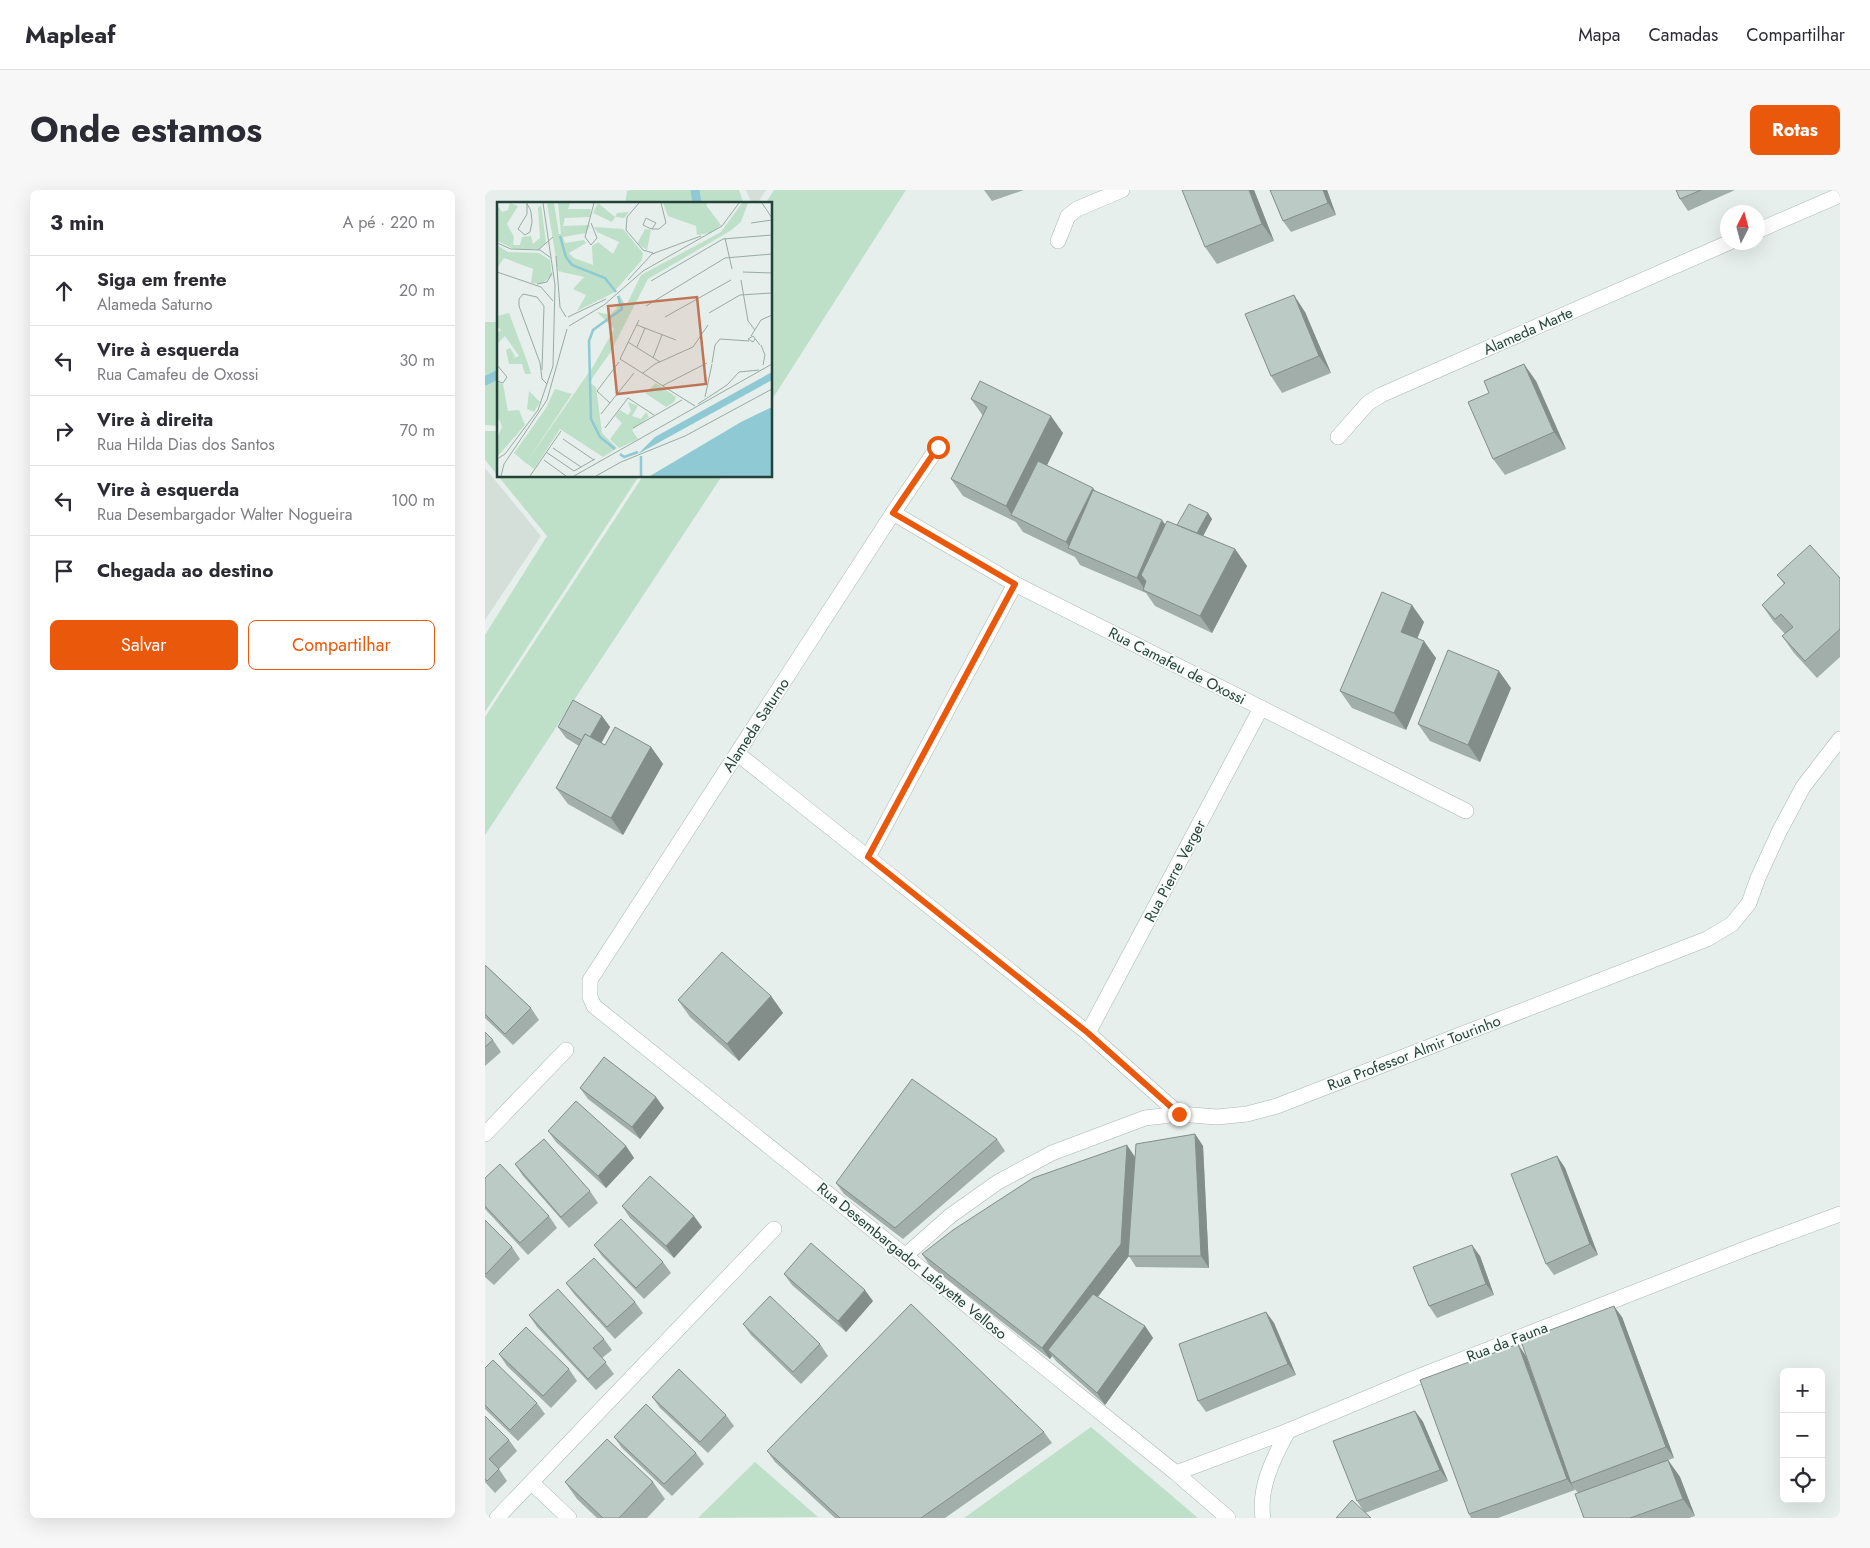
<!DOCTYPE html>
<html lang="pt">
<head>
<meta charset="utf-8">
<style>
	body { margin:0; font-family:Jost,sans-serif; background:#f7f7f7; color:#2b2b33 }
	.controls { position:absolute; right:15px; bottom:15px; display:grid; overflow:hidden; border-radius:8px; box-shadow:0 5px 20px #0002 }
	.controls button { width:45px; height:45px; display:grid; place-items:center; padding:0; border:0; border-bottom:1px solid #e1e1e2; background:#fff; color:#2b2b33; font:25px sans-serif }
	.compass { position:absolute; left:1235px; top:15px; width:45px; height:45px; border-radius:50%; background:#fff; box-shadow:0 5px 20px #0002; rotate:6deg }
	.stop { position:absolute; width:15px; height:15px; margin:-11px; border:4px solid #ea580c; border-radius:50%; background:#fff }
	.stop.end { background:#ea580c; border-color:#fff; box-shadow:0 1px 5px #0008 }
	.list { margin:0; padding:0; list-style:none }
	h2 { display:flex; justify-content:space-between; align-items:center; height:65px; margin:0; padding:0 20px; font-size:21px }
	h2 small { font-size:16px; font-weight:400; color:#7c7c81 }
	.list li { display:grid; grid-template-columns:32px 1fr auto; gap:15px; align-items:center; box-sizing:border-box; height:70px; padding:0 20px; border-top:1px solid #e1e1e2 }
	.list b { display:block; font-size:19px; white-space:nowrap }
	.list p { margin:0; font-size:16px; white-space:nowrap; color:#7c7c81 }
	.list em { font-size:16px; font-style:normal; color:#7c7c81 }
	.actions { display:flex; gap:10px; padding:15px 20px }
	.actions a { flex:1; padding:11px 0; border:1px solid #ea580c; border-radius:8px; text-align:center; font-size:18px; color:#ea580c }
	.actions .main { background:#ea580c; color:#fff }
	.icon { flex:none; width:28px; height:28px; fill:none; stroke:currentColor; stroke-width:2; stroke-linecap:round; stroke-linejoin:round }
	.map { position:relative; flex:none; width:1355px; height:1328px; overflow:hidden; border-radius:8px }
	header { display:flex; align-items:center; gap:30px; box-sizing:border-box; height:70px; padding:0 25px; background:#fff; border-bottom:1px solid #e1e1e2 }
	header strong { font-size:24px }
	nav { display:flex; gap:28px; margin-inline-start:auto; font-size:18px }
	.intro { display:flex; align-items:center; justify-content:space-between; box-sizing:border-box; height:120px; padding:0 30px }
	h1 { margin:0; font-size:35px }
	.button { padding:12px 22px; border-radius:8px; background:#ea580c; color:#fff; font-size:18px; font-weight:700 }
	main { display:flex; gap:30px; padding:0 30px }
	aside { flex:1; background:#fff; border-radius:8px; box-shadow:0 5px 20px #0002 }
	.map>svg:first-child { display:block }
	.built { fill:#d4dfda }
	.green { fill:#bfe0c8 }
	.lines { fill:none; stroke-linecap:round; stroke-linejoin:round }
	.stream { stroke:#8ec9d4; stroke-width:9 }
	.street-casing { stroke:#a8b8b2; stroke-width:16 }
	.street { stroke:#fff; stroke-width:15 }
	.wall { fill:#a1aea9 }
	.shaded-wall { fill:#838d89 }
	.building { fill:#bbcac4; stroke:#838d89 }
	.route { stroke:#ea580c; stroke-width:6 }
	.labels { text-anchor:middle; stroke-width:4; stroke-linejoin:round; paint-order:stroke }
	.street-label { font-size:15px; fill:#24423a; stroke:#f7fbf9 }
	.inset-river { fill:none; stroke:#8ec9d4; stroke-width:2.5 }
	.inset-road { fill:none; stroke:#98aaa4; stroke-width:1 }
	.view { fill:#c07456; fill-opacity:0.15; stroke:#c07456; stroke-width:2.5 }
	.inset-edge { fill:none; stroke:#24423a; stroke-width:2.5 }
</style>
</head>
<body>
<header>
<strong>Mapleaf</strong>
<nav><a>Mapa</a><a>Camadas</a><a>Compartilhar</a></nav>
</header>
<div class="intro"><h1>Onde estamos</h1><a class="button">Rotas</a></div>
<main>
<aside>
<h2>3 min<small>A pé · 220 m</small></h2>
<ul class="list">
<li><svg class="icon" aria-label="ahead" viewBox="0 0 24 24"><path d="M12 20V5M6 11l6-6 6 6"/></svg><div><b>Siga em frente</b><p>Alameda Saturno</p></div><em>20 m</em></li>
<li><svg class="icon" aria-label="left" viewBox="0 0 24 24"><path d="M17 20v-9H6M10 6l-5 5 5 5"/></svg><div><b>Vire à esquerda</b><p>Rua Camafeu de Oxossi</p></div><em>30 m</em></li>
<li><svg class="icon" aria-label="right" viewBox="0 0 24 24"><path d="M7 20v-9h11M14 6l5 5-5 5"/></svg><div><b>Vire à direita</b><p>Rua Hilda Dias dos Santos</p></div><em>70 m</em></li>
<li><svg class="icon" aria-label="left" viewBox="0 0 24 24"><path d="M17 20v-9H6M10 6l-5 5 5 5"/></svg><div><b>Vire à esquerda</b><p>Rua Desembargador Walter Nogueira</p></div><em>100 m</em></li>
<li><svg class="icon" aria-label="arrive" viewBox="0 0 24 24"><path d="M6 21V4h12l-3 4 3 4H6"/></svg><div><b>Chegada ao destino</b></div></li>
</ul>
<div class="actions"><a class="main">Salvar</a><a>Compartilhar</a></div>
</aside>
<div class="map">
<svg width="1355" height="1328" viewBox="0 0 1355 1328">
	<rect width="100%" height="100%" fill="#e6efeb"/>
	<g class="built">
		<polygon points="261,0 281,0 272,14 267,14"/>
		<polygon points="0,278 56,346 0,430"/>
	</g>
	<g class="green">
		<polygon points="146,0 254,0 259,14 140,14 142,1"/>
		<polygon points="289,0 421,0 286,211 286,14 280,14"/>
		<polygon points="0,132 14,132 14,236 0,235"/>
		<polygon points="0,241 14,241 14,286 154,286 0,522 0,445 62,346 0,270"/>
		<polygon points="158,286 237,286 0,645 0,527"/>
		<polygon points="606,1237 713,1328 479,1328"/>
		<polygon points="270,1272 333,1327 213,1328"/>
	</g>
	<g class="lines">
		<g class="stream">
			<polyline points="210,0 212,14"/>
			<polyline points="0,191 14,184"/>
		</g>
		<defs>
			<g id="street">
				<polyline points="1272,41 1355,5"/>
				<polyline points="573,51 583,26 592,19 637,0"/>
				<polyline points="853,247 883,213 896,205 1245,52"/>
				<polyline points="453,257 408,323 105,790 105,807 109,816 691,1283 743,1328"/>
				<polyline points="408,323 530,394 981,621"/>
				<polyline points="253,564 603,843 694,924"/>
				<polyline points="383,667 530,394"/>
				<polyline points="603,843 776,518"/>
				<polyline points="0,944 81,860"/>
				<polyline points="420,1066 465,1026 513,992 567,963 660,928 694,924 732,927 762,924 792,916 1222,749 1247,734 1264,713 1273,688 1294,642 1318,597 1355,549"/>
				<polyline points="691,1283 803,1241 930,1188 1048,1142 1260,1059 1355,1024"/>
				<polyline points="47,1293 84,1328"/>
				<polyline points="12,1328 289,1039"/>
				<path d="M778,1328C773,1298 789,1267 803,1241"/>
			</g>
		</defs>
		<use href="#street" class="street-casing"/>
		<use href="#street" class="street"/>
	</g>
	<g class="wall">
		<polygon points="499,0 539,0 507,11"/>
		<polygon points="769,0 789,51 732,74 720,57"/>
		<polygon points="785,0 842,0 851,25 806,42 798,31"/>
		<polygon points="1191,0 1250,0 1203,21 1195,9"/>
		<polygon points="820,122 846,183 797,203 786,186"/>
		<polygon points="1051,191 1081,259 1020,285 1008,269"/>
		<polygon points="486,209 578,243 562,275 610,301 680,335 692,335 723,323 727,329 718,346 750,359 762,376 727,443 670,416 661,403 595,375 590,367 538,342 531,332 478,306 466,289 498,226"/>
		<polygon points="1292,385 1355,388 1355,467 1332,488 1309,463 1297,446 1300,444 1288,431 1277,415 1299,394"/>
		<polygon points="939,432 932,448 951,468 921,540 867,518 855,501"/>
		<polygon points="1026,498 995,572 945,551 933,534"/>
		<polygon points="117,526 125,537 116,553 120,555 166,557 178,574 138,645 83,614 71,598 94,556 81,548 73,537"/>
		<polygon points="0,775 46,818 54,830 28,855 0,828"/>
		<polygon points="286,806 298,823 254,871 205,827 193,810"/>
		<polygon points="0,842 8,850 16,862 0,876"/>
		<polygon points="95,898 179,918 155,949 103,909"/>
		<polygon points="63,941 141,956 149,968 121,998 71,952"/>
		<polygon points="710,944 718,956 724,1078 651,1077 644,1066 613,1107 660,1136 668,1148 620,1215 571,1171 567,1166 565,1169 445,1076 437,1064 650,967"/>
		<polygon points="512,949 520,961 418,1049 359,1004 351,993"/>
		<polygon points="1072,966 1080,978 1113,1065 1069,1085 1061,1074"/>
		<polygon points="30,974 105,1001 113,1013 84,1038 38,986"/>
		<polygon points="0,988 64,1026 72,1038 43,1065 0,1019"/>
		<polygon points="137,1016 217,1037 189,1068 145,1028"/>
		<polygon points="0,1030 27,1057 35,1069 9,1095 0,1087"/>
		<polygon points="109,1055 178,1072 186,1083 159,1109 117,1066"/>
		<polygon points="995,1066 1009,1105 952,1128 944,1116"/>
		<polygon points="299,1084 388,1111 361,1142 307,1095"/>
		<polygon points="81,1093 150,1112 158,1123 130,1149 89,1104"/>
		<polygon points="781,1122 789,1133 811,1185 721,1222 713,1211"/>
		<polygon points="44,1125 119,1149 127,1160 117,1168 129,1184 111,1200 52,1137"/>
		<polygon points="1137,1127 1189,1268 1183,1270 1195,1287 1210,1326 1204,1328 1099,1328 1093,1303 1089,1298 1090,1300 1013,1328 986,1328 984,1324"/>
		<polygon points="258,1134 335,1154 343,1166 316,1194 266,1145"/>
		<polygon points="14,1164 84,1179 92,1191 66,1218 22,1176"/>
		<polygon points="0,1178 52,1213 60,1224 33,1251 0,1219"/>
		<polygon points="167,1207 241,1225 249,1236 223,1263 175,1218"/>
		<polygon points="930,1221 938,1232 963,1291 880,1323 872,1311"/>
		<polygon points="0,1226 24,1250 32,1261 14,1279 22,1291 10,1303 0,1292"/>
		<polygon points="559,1242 567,1253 460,1328 350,1328 290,1272 282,1261"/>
		<polygon points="129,1247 211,1263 219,1274 187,1306 137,1258"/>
		<polygon points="80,1292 168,1292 180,1309 162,1328 112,1328 92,1309"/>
	</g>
	<g class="shaded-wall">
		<polygon points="764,0 769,0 789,51 777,34"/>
		<polygon points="838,0 842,0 851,25 843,13"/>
		<polygon points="809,105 820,122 846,183 834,166"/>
		<polygon points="1039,174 1051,191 1081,259 1069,242"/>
		<polygon points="566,226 578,243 535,329 528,326 521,316"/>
		<polygon points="608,298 620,315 586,359 581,352"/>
		<polygon points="723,323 727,329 716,350 712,344"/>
		<polygon points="677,330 689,347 661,391 656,385 666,400 661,401 652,388"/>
		<polygon points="750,359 762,376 727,443 715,426"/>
		<polygon points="927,415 939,432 928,459 916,442"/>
		<polygon points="939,451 951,468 921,540 909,523"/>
		<polygon points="1014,481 1026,498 995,572 983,555"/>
		<polygon points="117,526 125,537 110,565 102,553"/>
		<polygon points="166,557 178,574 138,645 126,628"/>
		<polygon points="286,806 298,823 254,871 242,854"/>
		<polygon points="171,907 179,918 155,949 147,937"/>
		<polygon points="710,944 718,956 724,1078 716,1066"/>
		<polygon points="642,955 650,967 644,1066 568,1165 563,1160 567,1166 565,1169 557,1158"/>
		<polygon points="141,956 149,968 121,998 113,986"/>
		<polygon points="1072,966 1080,978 1113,1065 1105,1054"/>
		<polygon points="209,1026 217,1037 189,1068 181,1056"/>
		<polygon points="987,1055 995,1066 1009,1105 1001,1094"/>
		<polygon points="380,1100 388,1111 361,1142 353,1131"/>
		<polygon points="1129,1116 1137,1127 1189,1268 1181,1257"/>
		<polygon points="781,1122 789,1133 811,1185 803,1174"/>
		<polygon points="660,1136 668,1148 620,1215 612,1203"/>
		<polygon points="1033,1154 1041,1166 1086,1293 1090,1300 1082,1289"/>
		<polygon points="930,1221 938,1232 963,1291 955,1280"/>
		<polygon points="1183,1270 1195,1287 1210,1326 1198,1309"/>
	</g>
	<g class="building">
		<polygon points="697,0 764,0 777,34 720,57"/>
		<polygon points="785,0 838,0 843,13 798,31"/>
		<polygon points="1191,0 1216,0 1195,9"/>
		<polygon points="809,105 834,166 786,186 760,124"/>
		<polygon points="1039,174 1069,242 1008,269 983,212 1004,203 999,191"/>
		<polygon points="495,191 566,226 521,316 466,289 502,217 486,209"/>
		<polygon points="553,271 608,298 581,352 526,325"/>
		<polygon points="608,300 677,330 652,388 583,358"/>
		<polygon points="704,314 723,323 712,343 692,335"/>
		<polygon points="682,331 750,359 715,426 658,400 661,391 656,385"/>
		<polygon points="1325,355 1355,388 1355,439 1320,471 1297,446 1308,437 1296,424 1290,429 1277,415 1300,393 1292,385"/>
		<polygon points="897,402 927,415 916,442 939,451 909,523 855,501"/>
		<polygon points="963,460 1014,481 983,555 933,534"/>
		<polygon points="88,510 117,526 105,547 100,544 97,550 73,537"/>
		<polygon points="130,537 166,557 126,628 71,598 100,544 120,555"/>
		<polygon points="237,762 286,806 242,854 193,810"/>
		<polygon points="0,775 46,818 20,844 0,824"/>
		<polygon points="0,842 8,850 0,857"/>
		<polygon points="119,867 171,907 147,937 95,898"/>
		<polygon points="427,889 512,949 410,1038 351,993"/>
		<polygon points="91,911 141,956 113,986 63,941"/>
		<polygon points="710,944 716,1066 643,1066 651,954"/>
		<polygon points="59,949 105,1001 76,1027 30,974"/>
		<polygon points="642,955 636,1054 557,1158 437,1064 468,1040 548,988"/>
		<polygon points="1072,966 1105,1054 1061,1074 1026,984"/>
		<polygon points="15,974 64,1026 35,1053 0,1016 0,988"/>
		<polygon points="165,986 209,1026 181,1056 137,1016"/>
		<polygon points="136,1029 178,1072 151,1098 109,1055"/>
		<polygon points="0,1030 27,1057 1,1084 0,1083"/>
		<polygon points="326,1053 380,1100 353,1131 299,1084"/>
		<polygon points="987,1055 1001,1094 944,1116 928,1077"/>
		<polygon points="109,1068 150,1112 122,1137 81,1093"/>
		<polygon points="73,1099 119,1149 108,1158 121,1172 103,1189 44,1125"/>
		<polygon points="608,1104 660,1136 612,1203 563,1160"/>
		<polygon points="285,1106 335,1154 308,1182 258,1134"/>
		<polygon points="426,1114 559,1242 436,1328 355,1328 282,1261"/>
		<polygon points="1129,1116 1181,1257 1086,1293 1036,1151"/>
		<polygon points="781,1122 803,1174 713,1211 694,1154"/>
		<polygon points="41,1137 84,1179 58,1206 14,1164"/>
		<polygon points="1033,1154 1082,1289 984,1324 935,1190"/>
		<polygon points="8,1170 52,1213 25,1240 0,1215 0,1178"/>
		<polygon points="194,1179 241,1225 215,1252 167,1207"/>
		<polygon points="161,1214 211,1263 179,1294 129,1247"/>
		<polygon points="930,1221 955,1280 872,1311 848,1251"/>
		<polygon points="0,1226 24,1250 4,1269 14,1279 2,1291 0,1289"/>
		<polygon points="122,1249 168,1292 134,1328 118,1328 80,1292"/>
		<polygon points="1183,1270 1198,1309 1145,1328 1099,1328 1090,1304"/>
		<polygon points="867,1310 886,1328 851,1328"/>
	</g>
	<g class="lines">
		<polyline class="route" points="453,257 408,323 530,394 383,667 603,843 694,924"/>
	</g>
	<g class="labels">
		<g class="street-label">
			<text transform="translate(1043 141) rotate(-24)" y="5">Alameda Marte</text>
			<text transform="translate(692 476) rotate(27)" y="5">Rua Camafeu de Oxossi</text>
			<text transform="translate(271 535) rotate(-57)" y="5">Alameda Saturno</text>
			<text transform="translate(690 681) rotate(-62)" y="5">Rua Pierre Verger</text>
			<text transform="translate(929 863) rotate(-21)" y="5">Rua Professor Almir Tourinho</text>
			<text transform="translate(427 1071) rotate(39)" y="5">Rua Desembargador Lafayette Velloso</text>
			<text transform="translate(1022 1152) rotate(-21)" y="5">Rua da Fauna</text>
		</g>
	</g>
	<g transform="translate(12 12)">
		<rect width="275" height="275" fill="#e6efeb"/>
		<path d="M13,1L21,4L10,22L17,35L16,43H23L25,35L34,34L36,42L43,36L41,6L44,3L49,40L43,47H17L0,39V8L2,5L5,10L11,8ZM50,1H57L62,32H64L61,1H73L71,7H94L93,15L68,16L66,24L93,23L89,31L66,35L68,41L87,38L89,41L72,51L77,56L96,63L95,44L101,40L116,52L122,40L100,30L97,25L126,27L146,51L145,58L116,91L80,109L89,93L76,87L87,75L61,69ZM101,1L118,15L120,11L132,10L127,16L118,15L115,20L96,11ZM166,1H211L209,3L224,23L214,31L200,33L199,24L171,14ZM245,1H251L244,20L233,29L151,77L113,151L96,175L93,181L99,185L105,231L120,246L106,255L63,227L37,267L29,261L97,163L117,127L100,110L113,113L120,106L122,92L129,104L144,73L224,30ZM148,27L154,28L150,48L140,42ZM0,43L11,50L42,51L53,58L55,74L44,82L34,81L36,67L7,56L0,66ZM12,111L30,159L34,172H28L25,162H12L9,148L13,146L18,154L16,156L22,154L8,134L0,142V131L4,128L0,124V114ZM0,180L6,182L11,209L22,208L28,223L0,255V236L5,225L2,217L0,222ZM159,181L179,195L177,200L169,205L148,191ZM58,187L75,192L29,261L17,251L49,206ZM32,189L43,200L37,210L30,207ZM131,200L141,204L135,214L144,217L149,210L152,215L135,228L141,237L122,246L113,237L125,221L118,214L123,208L131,213L134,209Z" fill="#bfe0c8"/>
		<path d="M275,170V178L141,252L158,235ZM275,205V274H153L244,220Z" fill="#8ec9d4"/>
		<path class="inset-river" d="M63,34L69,55L75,63L108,76L119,90M118,247L103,235L94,217L92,139L96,128L125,107L121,94M123,252L127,255L141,250M144,254V274"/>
		<path class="inset-road" d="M30,1V2L33,7L34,10L35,20L33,30L28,33L21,27L30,12V2M142,1L130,15L129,28L146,48L156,51M265,1L275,16M94,21L100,36L94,43L88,35L97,1M254,21L275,18M155,27L159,21L149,16L146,23L152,26L155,27H162L169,21L164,1M228,36L235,67M0,41L14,47L43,48L54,56M41,48L56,35M59,54L63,105L69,115M0,70L44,85L56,99M246,70L275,71M131,78L155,52L204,34M244,78L251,119L258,128M154,79L226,37L275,33M40,82L50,80L55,71M149,104L228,56L275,52M212,111L243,93L275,91M71,115L109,97M168,115L234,78M142,118L123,157L198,204M140,123L179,138M72,124L107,103L146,69L225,24L242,1M254,134L264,118L275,113M258,137L256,140L251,137L256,134L263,143M131,140L163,160M264,143L268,153L266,163M140,145L148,126M156,156L165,133M215,161L218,143L223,137L252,139M0,163L10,175L6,181L0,179M45,168L47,104L40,95L26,92L22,97V104L43,161L45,177L50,182M146,171L158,162L196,145L211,123M165,184L210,161M208,195L215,162M113,201L100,189L122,160M201,202L230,183L242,170L262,168M104,212L137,171M108,226L131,196L157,213M136,226L185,198M66,237L97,258M56,246L84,265M49,250L77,269L98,257M0,257L8,252L41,208L56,164L58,83L46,1M47,258L69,274M4,274L7,262L50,198L70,127M33,274L64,229M77,274L275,162M99,274L124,260L188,234L275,187"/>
		<path class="view" d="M200,95L209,182L120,192L111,104Z"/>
		<rect width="275" height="275" class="inset-edge"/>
	</g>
</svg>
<div class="controls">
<button>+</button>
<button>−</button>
<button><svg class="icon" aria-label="locate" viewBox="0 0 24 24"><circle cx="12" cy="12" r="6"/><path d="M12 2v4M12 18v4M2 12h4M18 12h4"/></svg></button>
</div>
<svg class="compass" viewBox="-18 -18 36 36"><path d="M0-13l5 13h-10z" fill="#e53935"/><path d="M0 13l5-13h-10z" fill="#7c7c81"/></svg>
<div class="stop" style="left:453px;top:257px"></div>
<div class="stop end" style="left:694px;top:924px"></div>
</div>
</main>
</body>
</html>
